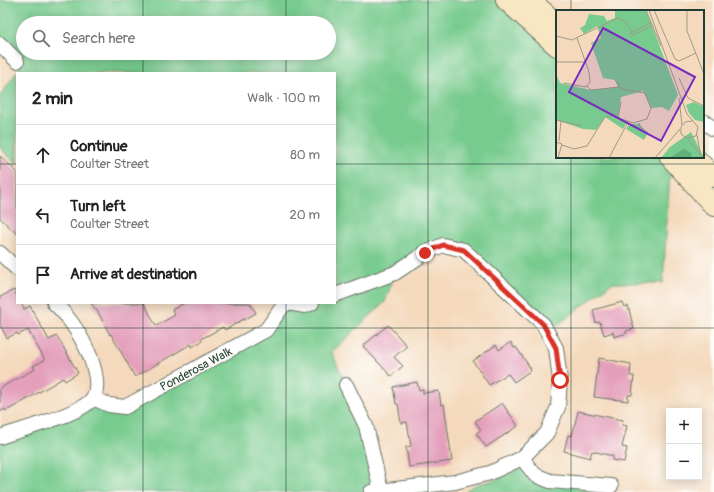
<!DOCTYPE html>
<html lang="en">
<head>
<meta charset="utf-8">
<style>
	body { margin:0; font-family:Pangolin,sans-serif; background:#f6f6f6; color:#222 }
	.controls { position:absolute; right:12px; bottom:12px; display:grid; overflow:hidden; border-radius:0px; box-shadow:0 2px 10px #0003 }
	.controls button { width:36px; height:36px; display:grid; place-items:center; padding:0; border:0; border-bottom:1px solid #e0e0e0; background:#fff; color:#222; font:20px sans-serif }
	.stop { position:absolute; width:12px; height:12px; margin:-9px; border:3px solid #d93025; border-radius:50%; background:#fff }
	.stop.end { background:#d93025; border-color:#fff; box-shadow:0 1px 4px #0008 }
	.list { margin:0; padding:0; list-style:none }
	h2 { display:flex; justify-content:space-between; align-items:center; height:52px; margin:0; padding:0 16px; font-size:17px }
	h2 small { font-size:13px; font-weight:400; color:#767676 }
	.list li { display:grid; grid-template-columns:26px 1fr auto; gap:12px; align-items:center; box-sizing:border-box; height:60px; padding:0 16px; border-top:1px solid #e0e0e0 }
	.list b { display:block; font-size:15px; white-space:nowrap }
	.list p { margin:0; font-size:13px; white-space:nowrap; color:#767676 }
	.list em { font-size:13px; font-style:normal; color:#767676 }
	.icon { flex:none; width:22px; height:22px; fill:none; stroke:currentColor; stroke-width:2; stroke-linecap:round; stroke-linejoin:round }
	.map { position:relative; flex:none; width:714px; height:492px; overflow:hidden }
	.search { position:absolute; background:#fff; box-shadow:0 2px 10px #0003; left:16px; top:16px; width:320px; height:44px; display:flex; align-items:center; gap:10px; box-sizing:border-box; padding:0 14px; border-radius:22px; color:#767676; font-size:15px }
	.panel { position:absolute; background:#fff; box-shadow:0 2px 10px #0003; left:16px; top:72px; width:320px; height:232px; border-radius:0px }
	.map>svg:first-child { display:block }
	.green { fill:#77cb8e; stroke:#4b8461; fill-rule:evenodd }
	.building { fill:#e49fbb }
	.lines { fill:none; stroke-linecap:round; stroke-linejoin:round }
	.minor-casing { stroke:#6a7464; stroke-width:16 }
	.secondary-casing { stroke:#6a7464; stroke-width:22 }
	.minor { stroke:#fff; stroke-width:14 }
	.secondary { stroke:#f9e7c3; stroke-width:20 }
	.route { stroke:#d93025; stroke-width:5 }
	.grid { fill:none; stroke:#1f3d34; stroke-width:1; stroke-opacity:0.55 }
	.labels { text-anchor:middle; stroke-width:3; stroke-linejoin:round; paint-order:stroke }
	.street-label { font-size:12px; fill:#1f3d34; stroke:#fdfcf7 }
	.inset-road { fill:none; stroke:#9f9b86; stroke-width:1 }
	.view { fill:#7b2cbf; fill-opacity:0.15; stroke:#7b2cbf; stroke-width:2 }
	.inset-edge { fill:none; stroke:#1f3d34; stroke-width:2 }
</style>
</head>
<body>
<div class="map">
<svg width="714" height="492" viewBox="0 0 714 492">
	<rect width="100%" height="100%" fill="#fdfcf7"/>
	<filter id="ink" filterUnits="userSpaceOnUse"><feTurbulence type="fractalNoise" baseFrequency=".025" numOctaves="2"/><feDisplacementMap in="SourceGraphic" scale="8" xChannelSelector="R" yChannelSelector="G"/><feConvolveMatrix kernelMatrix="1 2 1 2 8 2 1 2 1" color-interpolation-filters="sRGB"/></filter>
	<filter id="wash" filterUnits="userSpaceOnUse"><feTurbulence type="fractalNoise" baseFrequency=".012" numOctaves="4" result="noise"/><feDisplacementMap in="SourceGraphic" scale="16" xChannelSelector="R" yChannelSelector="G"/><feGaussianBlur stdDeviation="0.9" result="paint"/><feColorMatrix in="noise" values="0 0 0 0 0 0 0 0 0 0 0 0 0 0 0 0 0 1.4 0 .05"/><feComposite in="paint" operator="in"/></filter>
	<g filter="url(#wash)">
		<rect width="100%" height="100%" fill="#f4d9bc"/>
		<g class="green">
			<path d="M0,0H506L557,46V157H670L671,158L663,283H612L559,324H543L464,250L443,245L395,273L385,302L332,352L346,385L381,491L443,484L446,492H0V436L85,405L125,407L266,330L285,303H335V73H17V164L0,148V96L22,64L0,42ZM23,23H329V53H23Z"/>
			<path d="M526,463L535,475L611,492H465C473,484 484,483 494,480C506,476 517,471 526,463Z"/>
		</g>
		<g id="blocks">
			<g class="building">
				<polygon points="0,156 17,172 17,234 0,218"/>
				<polygon points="14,290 17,296 17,303 21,303 24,309 30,306 49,340 57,336 78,373 65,381 63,378 19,404 6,411 5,409 0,412 0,388 35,369 33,366 45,360 28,330 18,335 17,333 7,338 0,325 0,297"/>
				<polygon points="622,302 624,307 628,306 634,329 626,331 627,333 614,337 613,332 604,335 600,322 596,323 593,310"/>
				<polygon points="91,303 144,303 156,326 175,315 172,310 184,303 250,303 256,313 244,320 244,319 225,330 223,327 201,339 202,341 192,347 191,344 135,377 111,334 110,335 98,312"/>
				<polygon points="388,325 407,346 394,357 403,366 391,376 363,346"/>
				<polygon points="511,342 514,348 516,347 531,369 529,370 530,371 514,382 508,374 489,385 473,361 496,345 499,350"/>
				<polygon points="599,358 631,364 630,376 634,376 632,395 628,395 628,401 594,397"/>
				<polygon points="417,382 419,390 423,389 423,393 439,391 441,405 444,404 452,461 409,467 406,447 411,446 407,422 401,423 398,404 396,404 393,387"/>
				<polygon points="502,403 518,426 486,447 476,433 481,430 475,421"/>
				<polygon points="578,411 623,420 622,425 627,426 622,447 627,448 624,462 612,460 613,456 592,451 590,458 564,451 568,435 572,436"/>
			</g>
		</g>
	</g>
	<g filter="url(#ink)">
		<use href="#blocks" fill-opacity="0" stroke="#6a7464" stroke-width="1"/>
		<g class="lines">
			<defs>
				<g id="minor">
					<polyline points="0,44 17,61"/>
					<polyline points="703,121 714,129"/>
					<polyline points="0,253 17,269"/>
					<polyline points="335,295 395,273 425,253 443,245 464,250 543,324 556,348 560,380 558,407 547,433 522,458 490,473 455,482 371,492"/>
					<polyline points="288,303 305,306 312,303"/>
					<polyline points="346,385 366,426 381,491"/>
					<polyline points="93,398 109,405 125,407 266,330 285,303"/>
					<path d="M0,437C19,430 83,414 93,398C100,387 94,367 90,356C81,336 71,318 54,303"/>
					<polyline points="522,458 535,475 550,481 611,486"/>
				</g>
				<g id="secondary">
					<polyline points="506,0 557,46"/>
					<polyline points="530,0 557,24"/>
					<polyline points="670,157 714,206"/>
					<polyline points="694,157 714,177"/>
				</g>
			</defs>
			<use href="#minor" class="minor-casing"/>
			<use href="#secondary" class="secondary-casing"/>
			<use href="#minor" class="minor"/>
			<use href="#secondary" class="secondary"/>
		</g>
	</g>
	<g class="lines" filter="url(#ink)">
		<polyline class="route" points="425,253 443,245 464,250 543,324 556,348 560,380"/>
	</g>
	<path class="grid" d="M143,0V23M286,0V23M428,0V492M571,0V11M143,53V73M286,53V73M571,157V492M0,164H17M335,164H714M143,303V492M286,303V492M0,328H714"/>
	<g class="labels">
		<g class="street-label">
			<text transform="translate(196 369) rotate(-28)" y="4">Ponderosa Walk</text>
		</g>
	</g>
	<g transform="translate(556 10)">
		<rect width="148" height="148" fill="#f4d9bc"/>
		<path d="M59,0H90L122,85L113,101L106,97L95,98L87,81L65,87L62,108L71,111L67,119L49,107L40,120L27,119L0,110V64L4,73L35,80L62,77L59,70L47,68L35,33L45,28L41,16L28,24L24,18L29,15L33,4L48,6L51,11L59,8ZM138,92L148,97V112L139,110L133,103L130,95ZM73,114H83L92,123L88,130L70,119ZM135,122L148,148H105L114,137Z" fill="#77cb8e"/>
		<path d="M128,139L135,143L136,148H113Z" fill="#61af79"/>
		<path class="inset-road" d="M90,0L105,36M93,0L131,104L142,117L140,126L130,128L125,124V117L129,112L136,111M98,0L119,49L123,51L140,43M131,0V21L148,64M73,24L95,12M0,26L16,30L62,8L69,11L77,23M75,26L97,15M0,52H29M123,68L132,88L148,96M8,73L30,77L34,72L33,62L21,28M31,76L35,80L63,77M123,88L126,115M62,108L65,92M0,110L26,116M83,113L85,118L92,123M141,125L144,142M132,129L147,148M3,131L5,111M0,132L6,134L2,148M6,135L18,139L31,136L49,107L57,106L77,113L91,109L95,98L89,83L65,79L59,70M53,148L72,112M99,148L124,119"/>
		<path class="view" d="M47,18L139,67L105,131L13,82Z"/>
		<rect width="148" height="148" class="inset-edge"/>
	</g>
</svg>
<div class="controls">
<button>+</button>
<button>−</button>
</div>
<div class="stop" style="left:560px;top:380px"></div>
<div class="stop end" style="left:425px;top:253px"></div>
<div class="search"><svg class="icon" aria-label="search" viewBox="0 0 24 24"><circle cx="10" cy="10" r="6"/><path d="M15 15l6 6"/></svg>Search here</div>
<section class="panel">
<h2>2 min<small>Walk · 100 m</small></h2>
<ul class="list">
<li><svg class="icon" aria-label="ahead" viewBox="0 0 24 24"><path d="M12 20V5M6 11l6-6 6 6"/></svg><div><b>Continue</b><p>Coulter Street</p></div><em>80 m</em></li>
<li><svg class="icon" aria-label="left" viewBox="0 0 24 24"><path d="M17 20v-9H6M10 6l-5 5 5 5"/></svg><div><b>Turn left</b><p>Coulter Street</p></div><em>20 m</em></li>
<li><svg class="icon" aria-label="arrive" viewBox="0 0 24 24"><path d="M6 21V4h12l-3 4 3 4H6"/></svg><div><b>Arrive at destination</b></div></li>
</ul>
</section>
</div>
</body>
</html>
